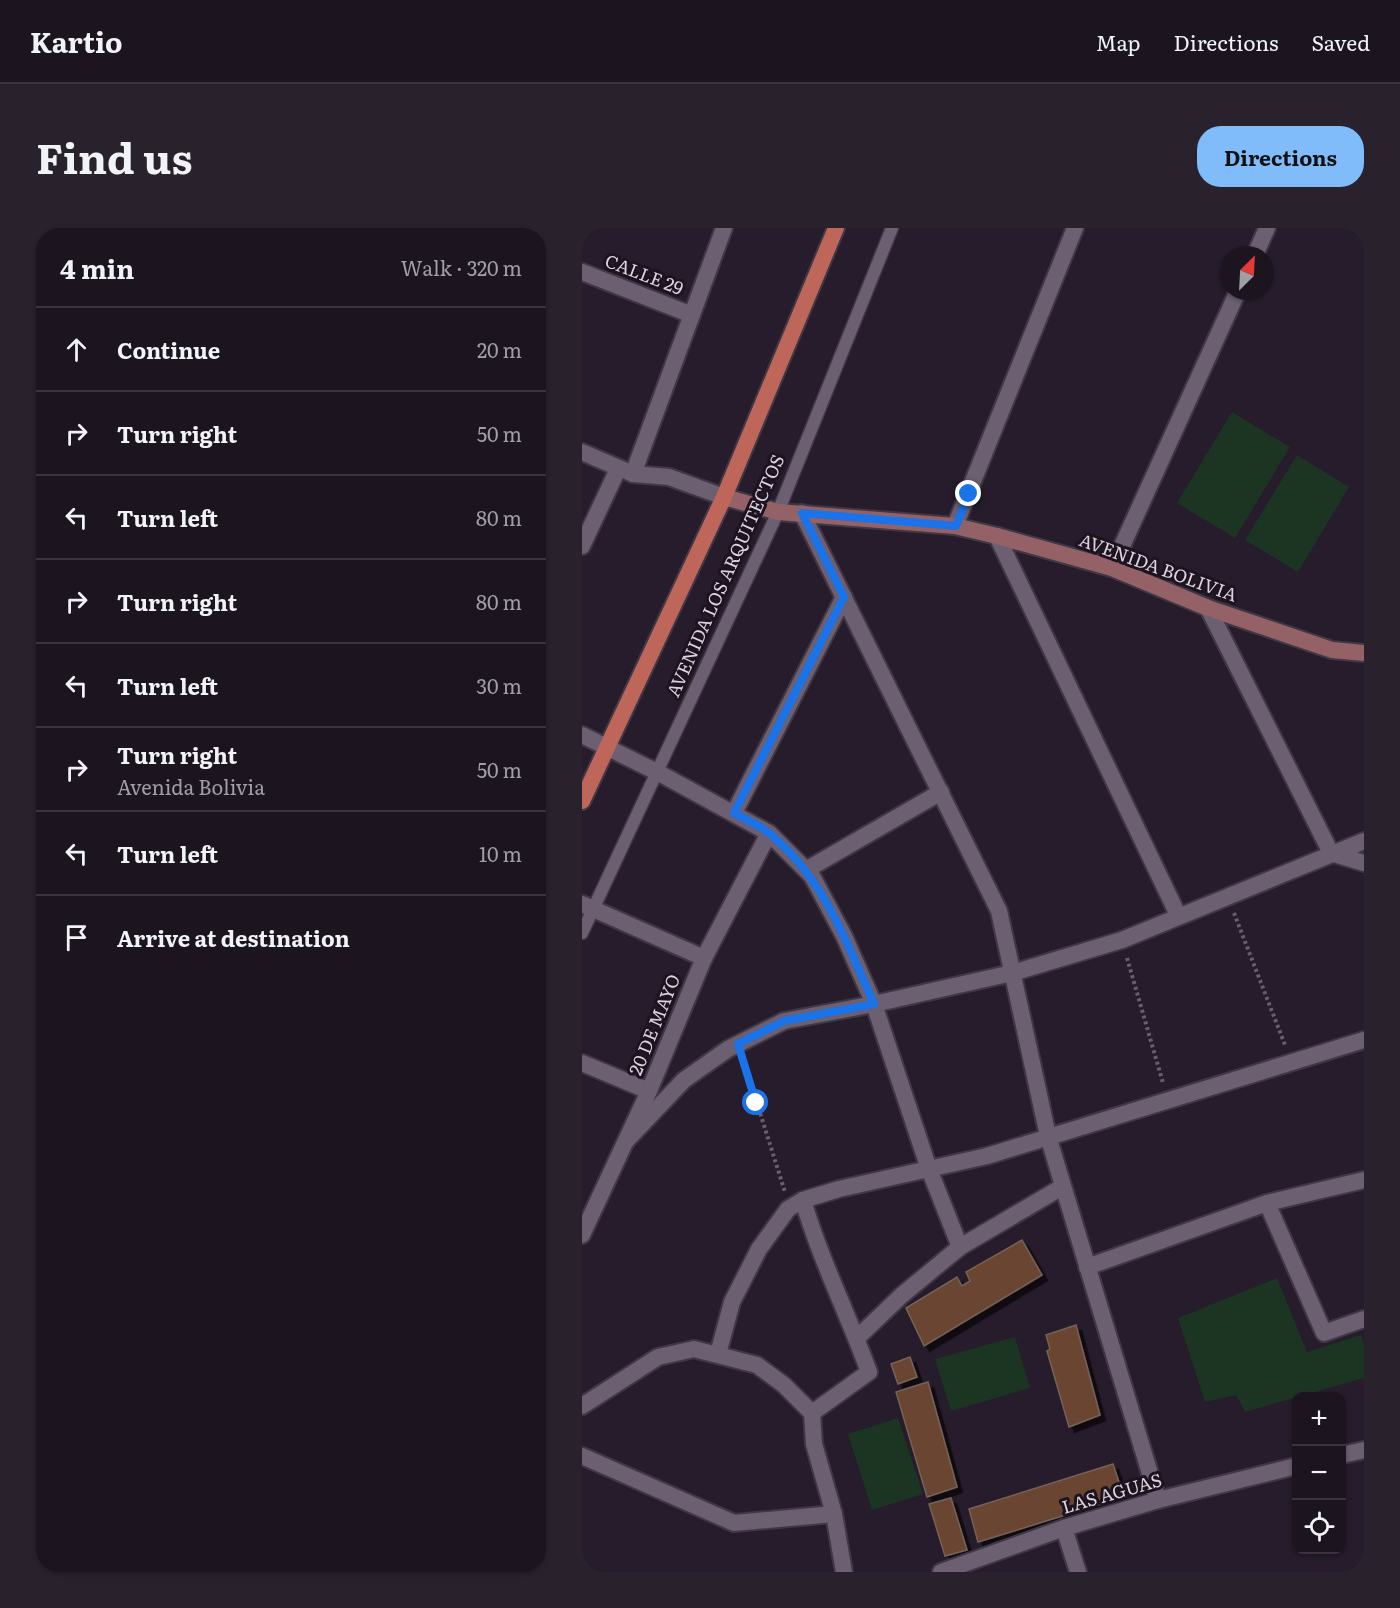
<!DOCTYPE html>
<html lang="en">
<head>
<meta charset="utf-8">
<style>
	body { margin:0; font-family:Literata,serif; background:#29222d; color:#f1f3f6 }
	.controls { position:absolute; right:18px; bottom:18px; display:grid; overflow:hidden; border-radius:12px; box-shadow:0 2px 4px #0004 }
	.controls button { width:54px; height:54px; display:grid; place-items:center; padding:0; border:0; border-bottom:2px solid #3a343e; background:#1c1520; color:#f1f3f6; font:30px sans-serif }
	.compass { position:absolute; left:638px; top:18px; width:54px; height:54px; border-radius:50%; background:#1c1520; box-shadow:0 2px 4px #0004; rotate:24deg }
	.stop { position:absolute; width:18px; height:18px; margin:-14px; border:4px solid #1a73e8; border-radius:50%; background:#fff }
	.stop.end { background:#1a73e8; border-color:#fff; box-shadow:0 2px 6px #0008 }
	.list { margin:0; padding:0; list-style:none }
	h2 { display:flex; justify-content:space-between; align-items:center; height:78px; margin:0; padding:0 24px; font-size:26px }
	h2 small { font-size:20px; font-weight:400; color:#a09fa5 }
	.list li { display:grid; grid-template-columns:39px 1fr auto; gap:18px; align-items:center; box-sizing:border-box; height:84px; padding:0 24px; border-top:2px solid #3a343e }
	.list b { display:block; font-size:22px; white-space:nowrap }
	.list p { margin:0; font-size:20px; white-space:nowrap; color:#a09fa5 }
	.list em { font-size:20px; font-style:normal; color:#a09fa5 }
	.icon { flex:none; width:33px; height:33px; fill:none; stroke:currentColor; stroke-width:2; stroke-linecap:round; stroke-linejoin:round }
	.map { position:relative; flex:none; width:782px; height:1344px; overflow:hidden; border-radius:24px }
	header { display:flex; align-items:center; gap:36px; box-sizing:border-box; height:84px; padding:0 30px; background:#1c1520; border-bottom:2px solid #3a343e }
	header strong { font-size:28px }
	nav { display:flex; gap:33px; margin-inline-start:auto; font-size:21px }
	.intro { display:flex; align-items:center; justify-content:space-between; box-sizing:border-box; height:144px; padding:0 36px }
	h1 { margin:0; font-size:42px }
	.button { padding:15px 27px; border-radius:24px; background:#81bcfa; color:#111; font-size:21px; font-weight:700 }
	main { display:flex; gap:36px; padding:0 36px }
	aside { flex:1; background:#1c1520; border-radius:24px; box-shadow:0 2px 4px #0004 }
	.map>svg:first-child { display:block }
	.green { fill:#1c3422 }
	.building { fill:#694531; stroke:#766257; stroke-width:1.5; filter:url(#shadow) }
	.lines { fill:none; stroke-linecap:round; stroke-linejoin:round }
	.service-casing { stroke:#403744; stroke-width:15 }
	.minor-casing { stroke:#403744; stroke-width:20 }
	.secondary-casing { stroke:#403744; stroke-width:20 }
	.primary-casing { stroke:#403744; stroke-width:20 }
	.path { stroke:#675f6c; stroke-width:4; stroke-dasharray:3 3; stroke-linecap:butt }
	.service { stroke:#6b5f71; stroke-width:12 }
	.minor { stroke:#6b5f71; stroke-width:16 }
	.secondary { stroke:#946266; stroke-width:16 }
	.primary { stroke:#be665a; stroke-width:16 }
	.route { stroke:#1a73e8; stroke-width:8 }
	.labels { text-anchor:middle; stroke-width:6; stroke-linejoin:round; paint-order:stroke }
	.street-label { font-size:18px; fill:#dbd4de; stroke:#1d1321 }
</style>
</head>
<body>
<header>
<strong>Kartio</strong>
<nav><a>Map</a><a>Directions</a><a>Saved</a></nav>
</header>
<div class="intro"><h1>Find us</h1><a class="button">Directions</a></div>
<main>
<aside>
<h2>4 min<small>Walk · 320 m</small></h2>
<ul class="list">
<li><svg class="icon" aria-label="ahead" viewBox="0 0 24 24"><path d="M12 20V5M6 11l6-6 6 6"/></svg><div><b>Continue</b></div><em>20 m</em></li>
<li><svg class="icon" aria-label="right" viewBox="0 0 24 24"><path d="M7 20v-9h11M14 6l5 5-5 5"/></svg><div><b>Turn right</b></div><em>50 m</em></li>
<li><svg class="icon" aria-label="left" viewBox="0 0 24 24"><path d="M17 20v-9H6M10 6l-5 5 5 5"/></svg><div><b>Turn left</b></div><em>80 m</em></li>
<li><svg class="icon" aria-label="right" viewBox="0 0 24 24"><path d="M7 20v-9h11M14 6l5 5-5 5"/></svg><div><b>Turn right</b></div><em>80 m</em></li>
<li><svg class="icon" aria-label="left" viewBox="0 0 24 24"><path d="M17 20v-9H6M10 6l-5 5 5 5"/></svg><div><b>Turn left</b></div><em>30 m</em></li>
<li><svg class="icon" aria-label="right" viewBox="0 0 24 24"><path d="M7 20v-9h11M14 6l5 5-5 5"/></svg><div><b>Turn right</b><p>Avenida Bolivia</p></div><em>50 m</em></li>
<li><svg class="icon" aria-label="left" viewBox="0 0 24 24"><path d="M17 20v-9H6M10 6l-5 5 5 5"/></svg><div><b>Turn left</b></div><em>10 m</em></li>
<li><svg class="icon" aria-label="arrive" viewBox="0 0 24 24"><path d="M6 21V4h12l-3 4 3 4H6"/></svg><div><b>Arrive at destination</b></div></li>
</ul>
</aside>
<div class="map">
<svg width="782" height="1344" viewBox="0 0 782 1344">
	<defs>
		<filter id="shadow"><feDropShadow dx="5.5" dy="5.5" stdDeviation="0" flood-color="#0009"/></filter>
	</defs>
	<rect width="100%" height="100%" fill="#261c2b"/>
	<g class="green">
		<polygon points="650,184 708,219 653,310 595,275"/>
		<polygon points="715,227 767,259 716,344 663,312"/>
		<polygon points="695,1050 725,1124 779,1107 782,1116 782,1150 663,1184 654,1167 623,1174 596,1090"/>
		<polygon points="433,1109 448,1160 369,1183 353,1131"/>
		<polygon points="316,1190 341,1266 290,1282 266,1206"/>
	</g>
	<g class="building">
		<polygon points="440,1012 460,1047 342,1118 324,1080 375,1049 380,1058 388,1053 384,1044"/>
		<polygon points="494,1097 518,1187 487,1199 465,1123 468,1121 464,1107"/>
		<polygon points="328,1129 335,1149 316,1156 309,1136"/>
		<polygon points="346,1154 375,1259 345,1269 314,1164"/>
		<polygon points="531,1236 542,1269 396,1314 387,1281"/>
		<polygon points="369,1270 385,1322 363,1328 347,1276"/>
	</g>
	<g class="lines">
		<defs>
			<polyline id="service" points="0,705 196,284 310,0"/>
			<g id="minor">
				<polyline points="673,27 685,0"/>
				<polyline points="0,44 110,87"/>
				<polyline points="0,224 51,246 87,249 142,269"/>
				<polyline points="51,246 142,0"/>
				<polyline points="220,285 417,683 466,908 576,1272"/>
				<polyline points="373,298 493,0"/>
				<polyline points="415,308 596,687"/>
				<polyline points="0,318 36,241"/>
				<polyline points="530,340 656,63"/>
				<polyline points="626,380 749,625 782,635"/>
				<polyline points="0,507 77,545 187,605 230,648 262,708 292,776 347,941 378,1019"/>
				<polyline points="152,585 262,369"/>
				<polyline points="224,642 359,564"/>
				<polyline points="0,676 122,730"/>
				<polyline points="0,835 67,863"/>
				<polyline points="45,912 102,852 146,821 202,793 292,776 430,745 540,712 782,613"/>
				<path d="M221,972C238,1031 266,1086 287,1144L230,1185"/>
				<polyline points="685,975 742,1105 782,1091"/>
				<polyline points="0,1007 67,863 122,730 187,605"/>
				<polyline points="505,1039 685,975 782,952"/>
				<polyline points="275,1110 320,1067 378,1019 480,959"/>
				<polyline points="136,1126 150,1074 177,1021 206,981 221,972 257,961 405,928 782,812"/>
				<polyline points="0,1178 76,1129 112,1121 175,1137 202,1157 230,1185 232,1216 252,1286 262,1344"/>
				<polyline points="760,1227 782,1222"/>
				<polyline points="0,1228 152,1295 252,1286"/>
				<polyline points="482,1300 496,1344"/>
				<polyline points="359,1344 482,1300 576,1272 714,1238"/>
			</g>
			<polyline id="secondary" points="142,269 196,284 373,298 415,308 530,340 626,380 750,422 782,425"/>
			<polyline id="primary" points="0,573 142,269 254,0"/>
		</defs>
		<use href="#service" class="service-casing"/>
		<use href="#minor" class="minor-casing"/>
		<use href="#secondary" class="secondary-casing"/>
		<use href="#primary" class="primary-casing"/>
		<g class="path">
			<polyline points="652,685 703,817"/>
			<polyline points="545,730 581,855"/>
			<polyline points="162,834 203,964"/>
		</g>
		<use href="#service" class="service"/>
		<use href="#minor" class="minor"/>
		<use href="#secondary" class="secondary"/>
		<use href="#primary" class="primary"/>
	</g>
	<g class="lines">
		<path class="route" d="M174,875L156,816L202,793L292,776C265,715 241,649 188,606C178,597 164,592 152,585L262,369L220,285L374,298L387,266"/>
	</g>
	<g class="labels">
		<g class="street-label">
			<text transform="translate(62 47) rotate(21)" y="6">CALLE 29</text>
			<text transform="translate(576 340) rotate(20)" y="6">AVENIDA BOLIVIA</text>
			<text transform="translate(144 348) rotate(-66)" y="6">AVENIDA LOS ARQUITECTOS</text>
			<text transform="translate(73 797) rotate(-68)" y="6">20 DE MAYO</text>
			<text transform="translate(530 1266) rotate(-16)" y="6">LAS AGUAS</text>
		</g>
	</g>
</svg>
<div class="controls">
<button>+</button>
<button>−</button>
<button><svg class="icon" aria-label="locate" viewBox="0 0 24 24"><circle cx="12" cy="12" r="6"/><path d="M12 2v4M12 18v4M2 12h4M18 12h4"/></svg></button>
</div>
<svg class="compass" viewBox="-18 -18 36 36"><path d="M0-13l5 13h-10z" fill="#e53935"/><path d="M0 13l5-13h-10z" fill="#a09fa5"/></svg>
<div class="stop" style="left:174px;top:875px"></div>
<div class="stop end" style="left:387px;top:266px"></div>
</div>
</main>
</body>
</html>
